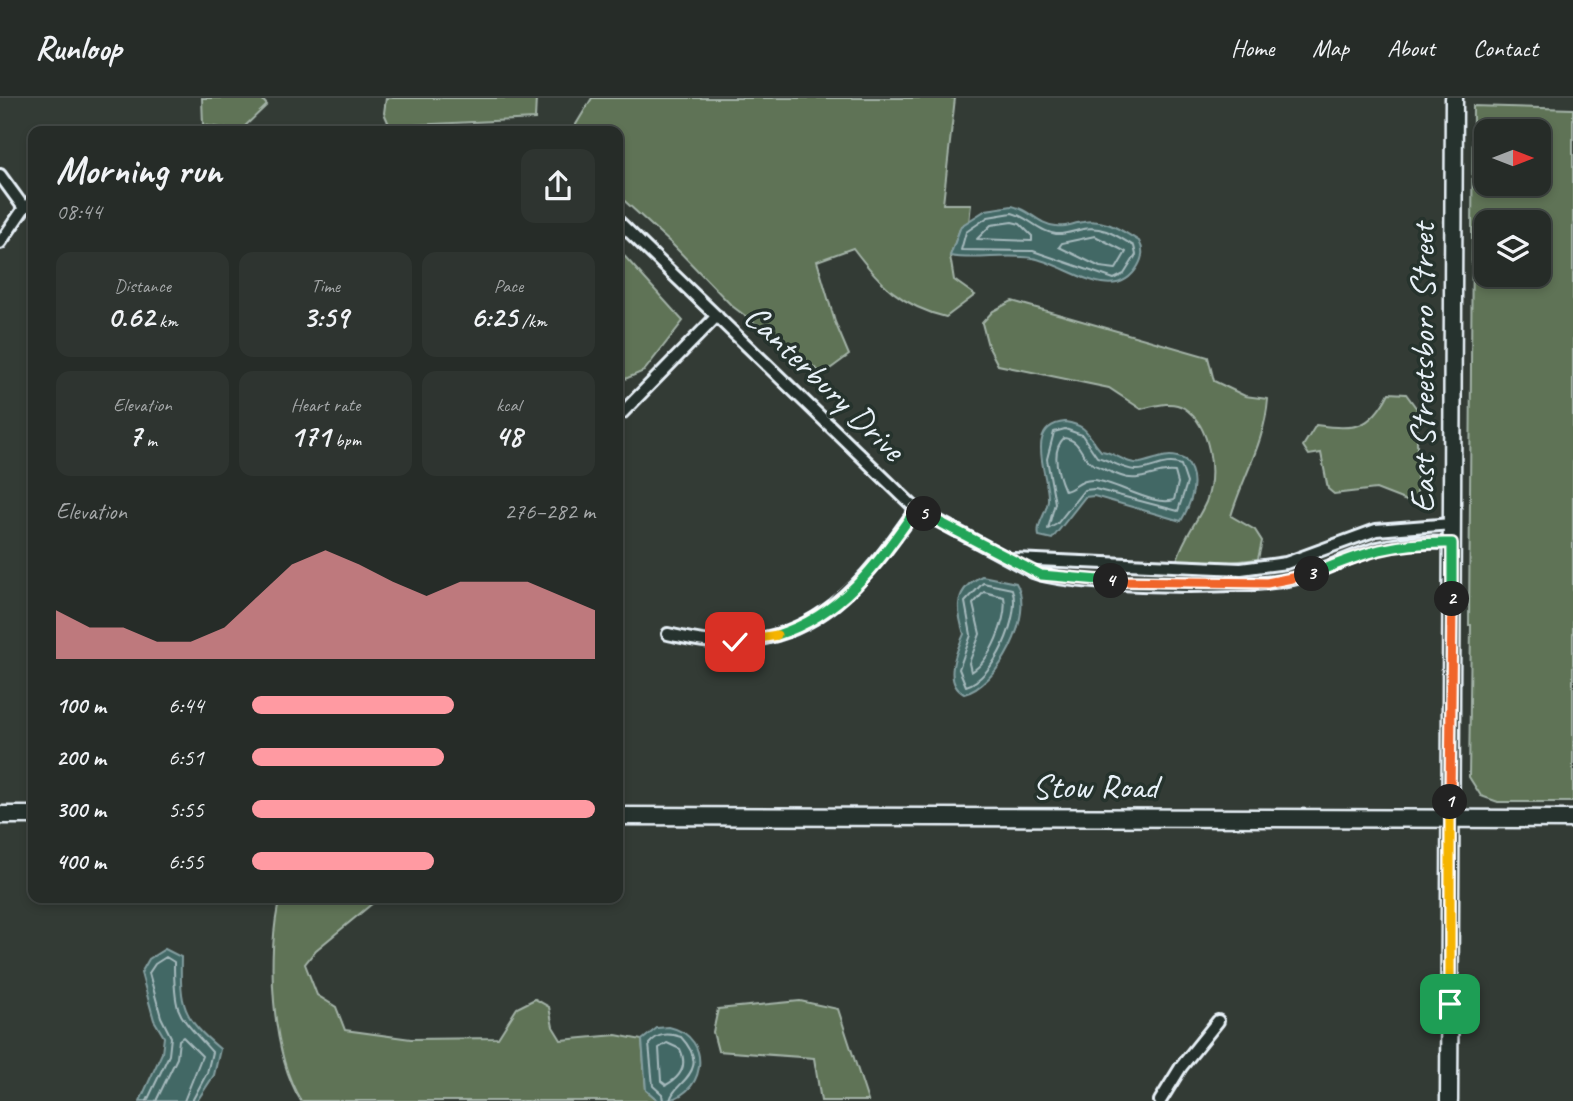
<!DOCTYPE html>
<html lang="en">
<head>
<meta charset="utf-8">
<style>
  :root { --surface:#262c28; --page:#2e3430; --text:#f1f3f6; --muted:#a4a7a8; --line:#424845; --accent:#ff9aa2 }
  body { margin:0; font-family:Caveat,sans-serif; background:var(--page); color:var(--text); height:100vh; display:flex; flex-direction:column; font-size:26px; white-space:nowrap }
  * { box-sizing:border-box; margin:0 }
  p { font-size:23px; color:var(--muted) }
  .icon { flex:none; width:38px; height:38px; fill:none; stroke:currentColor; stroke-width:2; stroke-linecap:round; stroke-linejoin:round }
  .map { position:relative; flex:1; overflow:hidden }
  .details { position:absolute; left:28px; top:28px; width:595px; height:777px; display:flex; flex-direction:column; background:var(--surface); border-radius:14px; box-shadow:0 4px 10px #0003,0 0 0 2px var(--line) }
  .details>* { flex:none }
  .needle { width:46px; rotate:90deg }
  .buttons { position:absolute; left:1474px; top:21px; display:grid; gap:14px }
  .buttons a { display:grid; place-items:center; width:77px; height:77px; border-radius:14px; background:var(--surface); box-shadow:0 4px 10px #0003,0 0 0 2px var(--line); font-size:35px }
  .pin { position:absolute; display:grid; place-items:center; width:60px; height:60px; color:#fff; margin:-30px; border-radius:14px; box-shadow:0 4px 10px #0006 }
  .km { position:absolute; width:35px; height:35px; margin:-18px; border-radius:50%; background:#222; color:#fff; font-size:19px; line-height:35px; text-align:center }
  .round { display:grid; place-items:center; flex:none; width:74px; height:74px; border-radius:14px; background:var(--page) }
  .overview { display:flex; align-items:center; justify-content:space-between; height:119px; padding:0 28px }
  h1 { font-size:38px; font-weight:600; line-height:52px }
  .figures { display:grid; grid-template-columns:repeat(3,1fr); gap:10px; height:119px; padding:7px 28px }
  .figures div { display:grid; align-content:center; border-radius:14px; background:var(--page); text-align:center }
  .figures b { font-size:30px; font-weight:600 }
  .figures small { font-size:19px; font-weight:400 }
  .figures p { font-size:19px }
  .chart { height:196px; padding:14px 28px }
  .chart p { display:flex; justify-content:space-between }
  .chart svg { width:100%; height:126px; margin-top:7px; fill:var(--accent); opacity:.7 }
  ul { padding:0 28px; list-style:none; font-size:23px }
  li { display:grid; grid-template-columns:112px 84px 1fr; align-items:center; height:52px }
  li i { height:18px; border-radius:9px; background:var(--accent) }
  header { display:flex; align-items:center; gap:42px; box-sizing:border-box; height:98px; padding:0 35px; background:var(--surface); border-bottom:2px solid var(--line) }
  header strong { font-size:33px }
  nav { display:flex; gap:38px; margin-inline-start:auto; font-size:24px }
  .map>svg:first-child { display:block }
  .green { fill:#5e7356; stroke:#a3b2a7; stroke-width:2; fill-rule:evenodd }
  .water { fill:#426765; stroke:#849ea0; stroke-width:2 }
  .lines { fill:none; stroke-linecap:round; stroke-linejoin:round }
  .shore { stroke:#a6babd; stroke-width:2 }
  .street-casing { stroke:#e8f1f8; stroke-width:16 }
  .secondary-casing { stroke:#e8f1f8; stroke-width:21 }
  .street { stroke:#26332d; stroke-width:10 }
  .secondary { stroke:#26332d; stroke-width:16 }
  .split-1-casing { stroke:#fff; stroke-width:14 }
  .split-2-casing { stroke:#fff; stroke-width:14 }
  .split-3-casing { stroke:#fff; stroke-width:14 }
  .split-4-casing { stroke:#fff; stroke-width:14 }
  .split-5-casing { stroke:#fff; stroke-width:14 }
  .split-6-casing { stroke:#fff; stroke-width:14 }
  .split-7-casing { stroke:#fff; stroke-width:14 }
  .split-1 { stroke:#f5b400; stroke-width:9 }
  .split-2 { stroke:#f0652b; stroke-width:9 }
  .split-3 { stroke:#22a559; stroke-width:9 }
  .split-4 { stroke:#f0652b; stroke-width:9 }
  .split-5 { stroke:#22a559; stroke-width:9 }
  .split-6 { stroke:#22a559; stroke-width:9 }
  .split-7 { stroke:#f5b400; stroke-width:9 }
  .labels { text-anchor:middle; stroke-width:7; stroke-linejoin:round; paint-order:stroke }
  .street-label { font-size:35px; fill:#e8f1f8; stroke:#26332d }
</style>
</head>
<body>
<header>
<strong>Runloop</strong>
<nav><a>Home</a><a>Map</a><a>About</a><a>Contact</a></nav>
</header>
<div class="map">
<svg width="1573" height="1003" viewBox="0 0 1573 1003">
  <rect width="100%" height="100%" fill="#333b35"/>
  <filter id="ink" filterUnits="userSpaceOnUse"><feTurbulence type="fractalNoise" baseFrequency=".0143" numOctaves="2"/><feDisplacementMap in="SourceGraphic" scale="14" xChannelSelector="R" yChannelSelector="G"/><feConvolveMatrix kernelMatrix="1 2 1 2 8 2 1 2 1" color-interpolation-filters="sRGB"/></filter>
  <g filter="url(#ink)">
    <path class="green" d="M 202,0 L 261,0 L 267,7 L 240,33 L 203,27 Z
      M 386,0 L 536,0 L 535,21 L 413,27 L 391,31 L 384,15 Z
      M 592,0 L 955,0 L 943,106 L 971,106 L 969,125 L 961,128 L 950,158 L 954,182 L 975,197 L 946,219 C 901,208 880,186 853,150 L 817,163 L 835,224 L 849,257 L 823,276 L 732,208 L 672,146 L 618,97 L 618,33 L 572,33 Z
      M 1473,8 L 1573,11 L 1573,704 L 1498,704 L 1481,698 L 1469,679 L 1471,527 L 1469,527 ZM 1486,33 L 1538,33 L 1538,86 L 1486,86 ZM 1486,124 L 1538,124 L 1538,177 L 1486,177 Z
      M 618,151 L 683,223 L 644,273 L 618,284 Z
      M 1012,203 L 1208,259 L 1214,283 L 1245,298 L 1268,301 C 1265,344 1243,378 1231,418 L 1255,432 L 1262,443 L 1258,461 L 1231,464 L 1177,462 C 1183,440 1197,424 1206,404 C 1217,375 1211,328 1184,310 C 1172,302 1154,308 1141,311 L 1109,290 L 998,267 L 988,248 L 982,225 L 993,213 Z
      M 1389,295 L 1406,296 L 1417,311 L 1417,407 L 1376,391 L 1334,396 L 1328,391 L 1321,355 L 1309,357 L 1303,348 L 1316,327 C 1355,332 1370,332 1389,295 Z
      M 280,800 L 379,800 L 316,852 L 305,866 L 317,897 L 336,909 L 345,932 L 411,941 L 498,940 L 517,910 L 535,901 L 549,909 L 553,929 L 561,942 L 616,937 L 642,942 L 646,992 L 659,1003 L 301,1003 C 271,955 266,854 280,800 Z
      M 800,903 L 838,911 L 868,1003 L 821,1003 L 814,960 L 718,953 L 713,934 L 718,911 Z"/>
    <path class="water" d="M 1012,108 C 1031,112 1037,126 1056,128 C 1064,130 1074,125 1083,124 C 1105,120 1121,132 1139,143 C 1144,152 1143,159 1138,168 C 1114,210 1066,165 1032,160 C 1005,155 977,163 950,158 L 961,128 L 986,112 Z
      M 1065,324 C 1090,328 1086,337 1101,353 C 1115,354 1126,367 1140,365 C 1156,362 1168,353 1185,362 C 1201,380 1192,404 1181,423 L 1094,398 L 1085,399 L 1052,441 L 1039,438 C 1036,425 1047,416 1048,402 C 1050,381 1022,328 1065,324 Z
      M 982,478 L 1016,485 C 1036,516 997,589 964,596 C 942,584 957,552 964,536 C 956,511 954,491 982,478 Z
      M 165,851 L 181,859 C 180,908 182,919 220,951 L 214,977 L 197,1003 L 140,1003 L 162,955 L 164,939 L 154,922 L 141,875 L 149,861 Z
      M 669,929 C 716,939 705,1003 659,1003 L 646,992 L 642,942 L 657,930 Z"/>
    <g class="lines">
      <path class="shore" d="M 1012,115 C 1029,119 1037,133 1056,136 C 1064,137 1074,133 1083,131 C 1103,127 1117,138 1134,148 L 1136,157 L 1124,176 L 1114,181 L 1033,153 L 961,152 L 966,134 L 988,119 Z
        M 1012,124 L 1020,126 L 1032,138 L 1032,143 L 977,141 L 991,127 Z
        M 1095,138 L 1126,154 L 1116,171 L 1100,169 L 1059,149 L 1062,145 Z
        M 1065,331 L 1082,337 L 1097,359 C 1110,362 1122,371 1135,372 C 1152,373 1164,360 1181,367 L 1187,385 L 1178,413 L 1095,391 L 1084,392 L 1057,426 L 1048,431 L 1055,405 L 1047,361 L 1054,334 Z
        M 1064,340 C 1080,342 1079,355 1091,365 C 1094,367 1115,376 1121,378 C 1140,386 1156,371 1175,374 L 1178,385 L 1174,402 C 1154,409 1116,384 1094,382 C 1080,381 1075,391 1065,393 C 1058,377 1050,353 1064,340 Z
        M 983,485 L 1012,491 C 1022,517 993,582 966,588 L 959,571 L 971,537 L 965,504 Z
        M 984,494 L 1004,499 C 1008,520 990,564 971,574 L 969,565 L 980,536 L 973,506 Z
        M 667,945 L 680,951 C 688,968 681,979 666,987 L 661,983 L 659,950 Z
        M 147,1003 L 169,957 L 171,939 L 161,919 L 149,875 L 155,866 L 166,859 L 174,864 C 174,920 178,915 212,954 L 207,975 L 192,1003
        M 156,1003 L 177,960 L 179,942 L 183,939 L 202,958 L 184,1003
        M 663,1003 L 662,996 L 653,988 L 649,946 C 658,935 668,935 681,939 C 714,975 672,984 670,1003"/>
      <g class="street-casing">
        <path id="street" d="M 0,77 L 24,110
          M 618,123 L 916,411 L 1033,474 C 1077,490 1246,492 1293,481 C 1322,474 1349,458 1378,450 C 1402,444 1427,444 1452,445
          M 0,145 L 24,110 L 33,103
          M 622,315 L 717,218
          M 1014,461 L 1241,471 L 1286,465 L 1376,432 L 1452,426
          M 668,536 C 683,539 700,544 716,544 C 815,549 865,484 916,411
          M 1160,1003 L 1181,969 L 1218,923"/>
      </g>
      <g class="secondary-casing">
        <path id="secondary" d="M 0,717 L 33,717
          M 618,718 L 1573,721
          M 1449,1003 L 1454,0"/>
      </g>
      <use href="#street" class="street"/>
      <use href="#secondary" class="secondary"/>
    </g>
  </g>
  <g class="lines" filter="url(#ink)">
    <g class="split-1-casing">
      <path id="split-1" d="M 1450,906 L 1450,704"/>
    </g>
    <g class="split-2-casing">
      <path id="split-2" d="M 1450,704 L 1452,501"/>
    </g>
    <g class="split-3-casing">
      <path id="split-3" d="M 1312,476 C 1365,454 1394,444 1452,445 L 1452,501"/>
    </g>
    <g class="split-4-casing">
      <path id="split-4" d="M 1111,483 L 1267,485 L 1312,476"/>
    </g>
    <g class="split-5-casing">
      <path id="split-5" d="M 924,416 L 1041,477 L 1111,483"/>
    </g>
    <g class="split-6-casing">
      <path id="split-6" d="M 777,537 C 843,516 878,465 916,411 L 924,416"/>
    </g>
    <g class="split-7-casing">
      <path id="split-7" d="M 735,544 L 777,537"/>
    </g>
    <use href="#split-1" class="split-1"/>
    <use href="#split-2" class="split-2"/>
    <use href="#split-3" class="split-3"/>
    <use href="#split-4" class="split-4"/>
    <use href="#split-5" class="split-5"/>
    <use href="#split-6" class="split-6"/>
    <use href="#split-7" class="split-7"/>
  </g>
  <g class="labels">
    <g class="street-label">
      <text transform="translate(1422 270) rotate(-90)" y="12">East Streetsboro Street</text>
      <text transform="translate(825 284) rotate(44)" y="12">Canterbury Drive</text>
      <text x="1095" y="700">Stow Road</text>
    </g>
  </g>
</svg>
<div class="buttons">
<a><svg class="needle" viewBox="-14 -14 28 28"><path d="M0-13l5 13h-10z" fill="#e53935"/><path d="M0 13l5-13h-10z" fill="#a4a7a8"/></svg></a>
<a><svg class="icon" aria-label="layers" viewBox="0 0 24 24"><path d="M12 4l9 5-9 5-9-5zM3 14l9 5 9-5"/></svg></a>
</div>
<div class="pin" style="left:1450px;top:906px;background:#1e9e55"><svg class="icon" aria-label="arrive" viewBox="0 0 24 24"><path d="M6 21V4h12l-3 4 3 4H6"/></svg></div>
<div class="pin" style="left:735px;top:544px;background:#d93025"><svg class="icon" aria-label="check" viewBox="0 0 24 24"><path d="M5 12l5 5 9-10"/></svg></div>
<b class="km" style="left:1450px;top:704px">1</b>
<b class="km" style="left:1452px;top:501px">2</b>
<b class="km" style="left:1312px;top:476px">3</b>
<b class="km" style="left:1111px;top:483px">4</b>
<b class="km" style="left:924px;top:416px">5</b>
<section class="details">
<div class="overview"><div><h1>Morning run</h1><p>08:44</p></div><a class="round"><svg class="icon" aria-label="share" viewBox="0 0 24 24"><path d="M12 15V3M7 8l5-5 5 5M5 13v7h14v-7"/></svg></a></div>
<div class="figures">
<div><p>Distance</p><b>0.62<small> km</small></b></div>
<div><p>Time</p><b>3:59</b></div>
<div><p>Pace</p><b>6:25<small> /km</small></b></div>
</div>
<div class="figures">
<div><p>Elevation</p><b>7<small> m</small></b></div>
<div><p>Heart rate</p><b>171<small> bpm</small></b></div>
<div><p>kcal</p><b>48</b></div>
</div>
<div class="chart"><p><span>Elevation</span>276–282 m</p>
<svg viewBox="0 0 160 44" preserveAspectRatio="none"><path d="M0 44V27L10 33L20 33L30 38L40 38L50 33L60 22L70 11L80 6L90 11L100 17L110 22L120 17L130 17L140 17L150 22L160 27V44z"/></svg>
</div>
<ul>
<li><b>100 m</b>6:44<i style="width:59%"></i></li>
<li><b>200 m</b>6:51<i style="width:56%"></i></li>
<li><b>300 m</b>5:55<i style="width:100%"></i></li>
<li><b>400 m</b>6:55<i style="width:53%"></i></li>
</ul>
</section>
</div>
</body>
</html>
